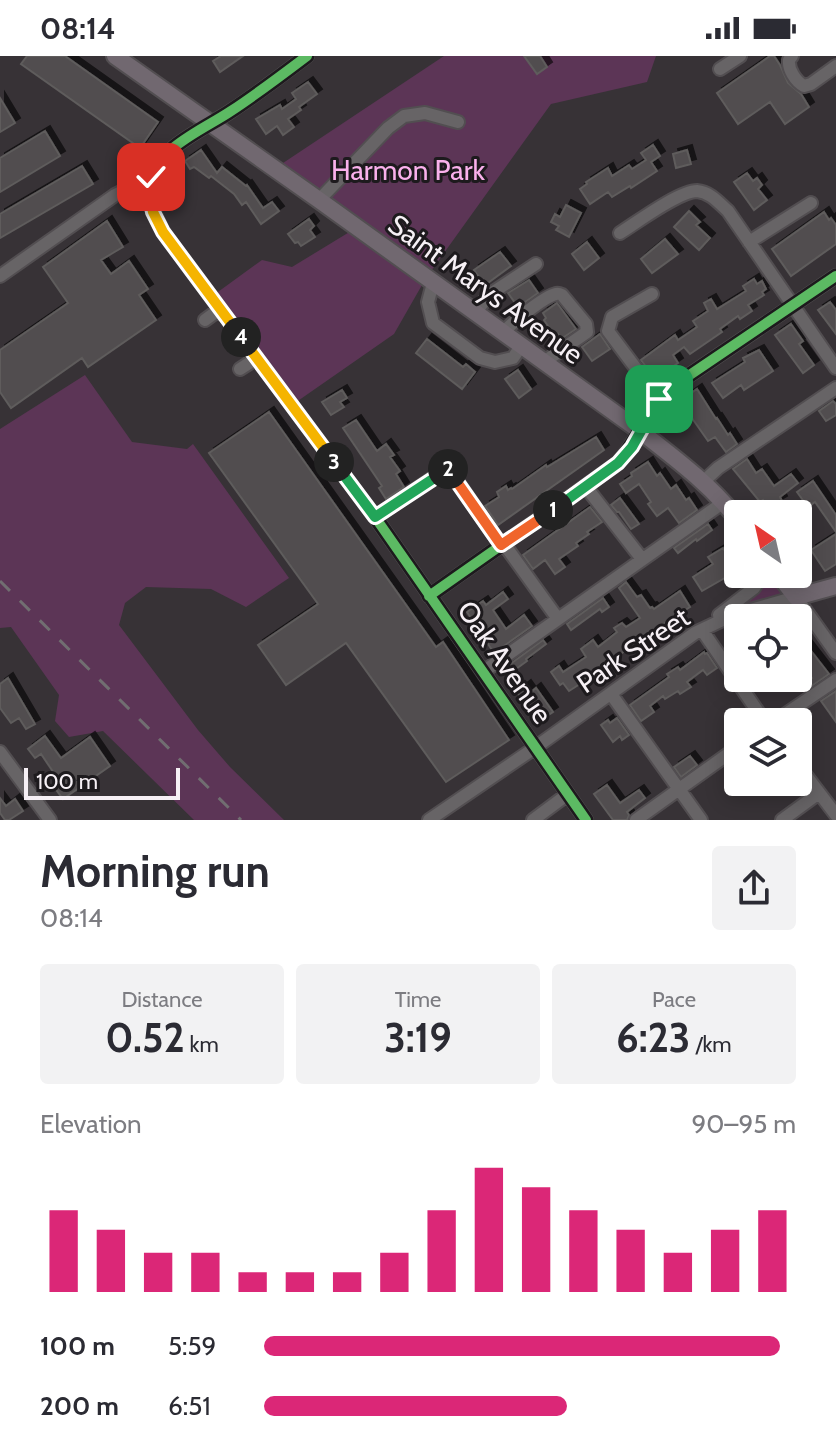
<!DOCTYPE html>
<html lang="en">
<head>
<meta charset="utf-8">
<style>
  :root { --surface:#fff; --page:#f2f2f3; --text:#2b2b33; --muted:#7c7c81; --accent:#db2777 }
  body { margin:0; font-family:Cabin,sans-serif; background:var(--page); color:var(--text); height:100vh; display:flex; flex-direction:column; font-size:30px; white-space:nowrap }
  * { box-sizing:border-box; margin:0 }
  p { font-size:26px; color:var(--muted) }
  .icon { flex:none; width:44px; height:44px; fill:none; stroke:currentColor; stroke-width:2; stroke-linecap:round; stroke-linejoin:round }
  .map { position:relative; height:764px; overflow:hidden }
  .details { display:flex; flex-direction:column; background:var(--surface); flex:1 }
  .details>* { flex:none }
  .needle { width:52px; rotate:326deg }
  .buttons { position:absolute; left:724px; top:444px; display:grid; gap:16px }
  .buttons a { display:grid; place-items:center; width:88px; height:88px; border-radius:8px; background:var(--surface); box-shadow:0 4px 20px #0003; font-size:40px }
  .scale { position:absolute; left:24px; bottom:20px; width:156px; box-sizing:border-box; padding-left:8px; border:4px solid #f6f0f5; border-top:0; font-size:22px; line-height:28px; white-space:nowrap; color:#f6f0f5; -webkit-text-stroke:6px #1d1a1d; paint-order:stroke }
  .pin { position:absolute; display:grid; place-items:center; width:68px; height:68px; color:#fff; margin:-34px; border-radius:16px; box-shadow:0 4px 12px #0006 }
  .km { position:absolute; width:40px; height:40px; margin:-20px; border-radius:50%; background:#222; color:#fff; font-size:22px; line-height:40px; text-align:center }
  .round { display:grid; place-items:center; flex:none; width:84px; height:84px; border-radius:8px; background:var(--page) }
  .overview { display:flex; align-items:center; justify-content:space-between; height:136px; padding:0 40px }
  h1 { font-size:44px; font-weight:700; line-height:60px }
  .metrics { display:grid; grid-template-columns:repeat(3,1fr); gap:12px; height:136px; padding:8px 40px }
  .metrics div { display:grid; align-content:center; border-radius:8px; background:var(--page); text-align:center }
  .metrics b { font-size:40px; font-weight:700 }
  .metrics small { font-size:22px; font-weight:400 }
  .metrics p { font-size:22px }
  .chart { height:224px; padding:16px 40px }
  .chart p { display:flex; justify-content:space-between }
  .chart svg { width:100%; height:144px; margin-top:8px; stroke:var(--accent); stroke-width:6 }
  ul { padding:0 40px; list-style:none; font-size:26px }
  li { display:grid; grid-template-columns:128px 96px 1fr; align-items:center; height:60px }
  li i { height:20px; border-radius:10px; background:var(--accent) }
  .status { display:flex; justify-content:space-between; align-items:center; height:56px; padding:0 40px; background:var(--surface); direction:ltr }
  .status svg { height:22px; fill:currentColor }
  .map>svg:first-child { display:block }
  .green { fill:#5c3556 }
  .building { fill:#514e4f; stroke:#5e5c5c; stroke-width:2; filter:url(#shadow) }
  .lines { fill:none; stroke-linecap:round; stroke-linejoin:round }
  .minor-casing { stroke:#524e51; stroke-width:16 }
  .major-casing { stroke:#524e51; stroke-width:20 }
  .minor { stroke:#676466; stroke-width:12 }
  .major { stroke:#716870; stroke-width:16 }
  .rail { stroke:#716e71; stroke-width:3; stroke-dasharray:14 14; stroke-linecap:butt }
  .cycleway-casing { stroke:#1d1a1d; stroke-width:15 }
  .cycleway { stroke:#5cba63; stroke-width:10 }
  .split-1-casing { stroke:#fff; stroke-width:16 }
  .split-2-casing { stroke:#fff; stroke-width:16 }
  .split-3-casing { stroke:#fff; stroke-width:16 }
  .split-4-casing { stroke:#fff; stroke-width:16 }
  .split-5-casing { stroke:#fff; stroke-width:16 }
  .split-1 { stroke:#22a559; stroke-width:10 }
  .split-2 { stroke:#f0652b; stroke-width:10 }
  .split-3 { stroke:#22a559; stroke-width:10 }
  .split-4 { stroke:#f5b400; stroke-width:10 }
  .split-5 { stroke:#f5b400; stroke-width:10 }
  .labels { text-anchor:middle; stroke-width:6; stroke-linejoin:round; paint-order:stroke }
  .park-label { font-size:28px; fill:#fab1ec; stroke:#1d1a1d }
  .street-label { font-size:28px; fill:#f6f0f5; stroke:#1d1a1d }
</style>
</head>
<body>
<div class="status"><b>08:14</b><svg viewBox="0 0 49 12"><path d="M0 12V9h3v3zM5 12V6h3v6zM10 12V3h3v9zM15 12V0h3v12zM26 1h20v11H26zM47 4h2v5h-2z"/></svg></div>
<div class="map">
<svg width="836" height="764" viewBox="0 0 836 764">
  <defs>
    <filter id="shadow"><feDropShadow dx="5" dy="-5" stdDeviation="0" flood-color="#0009"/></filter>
  </defs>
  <rect width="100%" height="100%" fill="#373236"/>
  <path class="green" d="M 444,0 L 656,0 L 647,26 L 551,48 L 426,222 L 394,278 L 292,349 L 211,241 L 262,204 L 292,211 L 356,172 L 274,113 Z
    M 85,319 L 132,386 L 187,393 L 193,388 L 289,522 L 246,551 L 211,533 L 146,531 L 125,547 L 119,569 L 198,674 L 230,711 L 284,764 L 194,764 L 103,675 L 69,681 L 55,665 L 59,639 L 11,571 L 0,572 L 0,373 Z
    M 763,518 L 778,518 L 796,541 L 733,559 Z"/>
  <path class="building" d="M 27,0 L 65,0 L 158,66 L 140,92 L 21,8 Z
    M 221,0 L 243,0 L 220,16 L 213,5 Z
    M 524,0 L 540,0 L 547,11 L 537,18 Z
    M 770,0 L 774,0 L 780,9 L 788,27 L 801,38 L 809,51 L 785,68 L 770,46 L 738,68 L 717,37 Z
    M 308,26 L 317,38 L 299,51 L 301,54 L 288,63 L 294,71 L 283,79 L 277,70 L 266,78 L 256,63 L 280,49 L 282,53 L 296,43 L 292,37 Z
    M 0,42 L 15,67 L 0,76 Z
    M 45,75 L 60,100 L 0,136 L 0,102 Z
    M 653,89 L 660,100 L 651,106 L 657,115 L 631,132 L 630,130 L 612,141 L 608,136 L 590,148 L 580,133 L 587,128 L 586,126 L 608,112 L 612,120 L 629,109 L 632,113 L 646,104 L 641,97 Z
    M 201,94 L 217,117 L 222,111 L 246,130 L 247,129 L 263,152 L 272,146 L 279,155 L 261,168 L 246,146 L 242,149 L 234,138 L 211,120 L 209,122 L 194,111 L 190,113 L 185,105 Z
    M 687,94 L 691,108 L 676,112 L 673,98 Z
    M 82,110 L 93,128 L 0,182 L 0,158 Z
    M 747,117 L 753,125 L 757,122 L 762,129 L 758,133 L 767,144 L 754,154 L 734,126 Z
    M 566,149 L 581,157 L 569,181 L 556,174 L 559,170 L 551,166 L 555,158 L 560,161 Z
    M 689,155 L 700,166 L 696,169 L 710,182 L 699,194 L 674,171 Z
    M 824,156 L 829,164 L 831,162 L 836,169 L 836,188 L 791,220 L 772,193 Z
    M 309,163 L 314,170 L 310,174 L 315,181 L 301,190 L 298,186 L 295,187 L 288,178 Z
    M 107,165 L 123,191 L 101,204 L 111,218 L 129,205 L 148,233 L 139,239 L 156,264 L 88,311 L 82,302 L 11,352 L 0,336 L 0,294 L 68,247 L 43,211 Z
    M 665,183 L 678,198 L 652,217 L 641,203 Z
    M 587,186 L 599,202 L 584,214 L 572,198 Z
    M 500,196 L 511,210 L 485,229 L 474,214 Z
    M 754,223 L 757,228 L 762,225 L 766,233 L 762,236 L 764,239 L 748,249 L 752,255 L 740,263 L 738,260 L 720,273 L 722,276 L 690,298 L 684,291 L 673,299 L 678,307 L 655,323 L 641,304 L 675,279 L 678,284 L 697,271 L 693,265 L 708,255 L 704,247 L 711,243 L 717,253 L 746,235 L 743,230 Z
    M 529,224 L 538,237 L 518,251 L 508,237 Z
    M 830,246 L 836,254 L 836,278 L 818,254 Z
    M 557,247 L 576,273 L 561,283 L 558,278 L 555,280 L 544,264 L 546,262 L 543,257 Z
    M 791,268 L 803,285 L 799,288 L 814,309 L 803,317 L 775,279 Z
    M 600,278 L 610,293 L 592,305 L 582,291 Z
    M 427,283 L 463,311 L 466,308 L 475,316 L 462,333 L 416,297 Z
    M 759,294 L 773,315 L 744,334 L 741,329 L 723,342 L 712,327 L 745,306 L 743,302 Z
    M 518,314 L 531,333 L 519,342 L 505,323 Z
    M 697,333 L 716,363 L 717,362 L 728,379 L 730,377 L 737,388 L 726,396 L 715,381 L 708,385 L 680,345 Z
    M 342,334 L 347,342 L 340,346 L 344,351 L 331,359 L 322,346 Z
    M 833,345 L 836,348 L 836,359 L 826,365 L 819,355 Z
    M 269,356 L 436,591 L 443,586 L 509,684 L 446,726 L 346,587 L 286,629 L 258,589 L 318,548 L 209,397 Z
    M 356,364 L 377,395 L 386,388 L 394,399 L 390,401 L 400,415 L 396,418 L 404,431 L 386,443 L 379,432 L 382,430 L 343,372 Z
    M 596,381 L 604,394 L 498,469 L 485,450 L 499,441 L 497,436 L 506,430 L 508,434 L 511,432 L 512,433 L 546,409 L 547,411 Z
    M 747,403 L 756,417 L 762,413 L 774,430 L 791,418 L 798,427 L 780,441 L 782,445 L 769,453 L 763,444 L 760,446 L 733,413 Z
    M 648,406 L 657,420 L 660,417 L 671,433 L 676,429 L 686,444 L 689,442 L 697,454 L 679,467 L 668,452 L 657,460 L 648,448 L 651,446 L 639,428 L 626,437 L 620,428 L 632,420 L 631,417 Z
    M 813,425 L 836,459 L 836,476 L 815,446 L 808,451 L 797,436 Z
    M 620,442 L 639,468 L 631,473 L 619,456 L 617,456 L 611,449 Z
    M 590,451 L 602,466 L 587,476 L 589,478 L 576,487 L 578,490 L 559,503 L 565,511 L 555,518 L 545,504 L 533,513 L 523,499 Z
    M 708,468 L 712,474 L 697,485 L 696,483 L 678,497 L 674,492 Z
    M 836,478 L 836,508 L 825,515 L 811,494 Z
    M 723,492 L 737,515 L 702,535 L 693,521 L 713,508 L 708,501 Z
    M 626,526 L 637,541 L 641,539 L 650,552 L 652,551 L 654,553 L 680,535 L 690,551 L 636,586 L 594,619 L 569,635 L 563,627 L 560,629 L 551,616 L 559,610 L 563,616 L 586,601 L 581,593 L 593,584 L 598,591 L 617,576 L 614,572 L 622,567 L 626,571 L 640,562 L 619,532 Z
    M 503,536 L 508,543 L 493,554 L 506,573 L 524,559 L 532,570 L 494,597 L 467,556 L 483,545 L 486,549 Z
    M 603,542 L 609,551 L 602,556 L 600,553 L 571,574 L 567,568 Z
    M 798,578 L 829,618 L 810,631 L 807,626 L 812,622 L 801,605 L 798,607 Z
    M 543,584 L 546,588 L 526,603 L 527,605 L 513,615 L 509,609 Z
    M 704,596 L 705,598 L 707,597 L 717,612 L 707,619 L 703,614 L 687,626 L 691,631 L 680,638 L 678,635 L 665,643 L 663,640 L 650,650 L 654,656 L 641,665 L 630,649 L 669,621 L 667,618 L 678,611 L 680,614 Z
    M 8,622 L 35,668 L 26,673 L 19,662 L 11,667 L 0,652 L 0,628 Z
    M 526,629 L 531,636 L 536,632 L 553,656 L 538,666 L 517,636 Z
    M 836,635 L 836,666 L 821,645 Z
    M 617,662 L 629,679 L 622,684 L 620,680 L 613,686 L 601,669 L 608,664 L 610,667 Z
    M 45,680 L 61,702 L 90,681 L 110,710 L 63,743 L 54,731 L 60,726 L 41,698 L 35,702 L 28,693 Z
    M 690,700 L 697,709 L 681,721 L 674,711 Z
    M 607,729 L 620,747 L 639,734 L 645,742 L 627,756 L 629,759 L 627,764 L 613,764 L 594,738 Z
    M 0,742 L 6,750 L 15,743 L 23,755 L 9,764 L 5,764 L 0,757 Z"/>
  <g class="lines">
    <g class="minor-casing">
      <path id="minor" d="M 307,0 C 282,19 257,38 231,55 C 206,72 161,90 151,122 C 146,141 155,159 163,176 L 375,461 L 586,764
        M 792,0 L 789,4 C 788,13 795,25 804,30 L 811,28 L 836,10
        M 720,13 L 740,0
        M 319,144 L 388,72 L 404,60 L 425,57 L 458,66
        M 620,177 C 636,167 679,135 697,135 C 710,136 719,147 728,155 L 836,312
        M 749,186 L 811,147
        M 0,220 L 115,139 L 151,121
        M 433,227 L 428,246 L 433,267 L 480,302 L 495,306 L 513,302 L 521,290
        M 652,238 L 612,261 L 608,275 L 659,343
        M 475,257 L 489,239 L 536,208
        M 205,264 L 220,253
        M 503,277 C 510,268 545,240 556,238 C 558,237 560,238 562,239 L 586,268 L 587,276 L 544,306
        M 240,313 L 257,302
        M 703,426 L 718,412 L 836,332
        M 586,431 L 642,503
        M 375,461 L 448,412 L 501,489
        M 504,488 L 558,563
        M 429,540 L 618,407 C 638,384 648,354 669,333 L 836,220
        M 719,559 L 754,532 L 763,518
        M 702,574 L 765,666
        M 483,616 L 724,446
        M 611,638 L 701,764
        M 774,666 L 836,624
        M 0,696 L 50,764
        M 798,709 L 836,759
        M 429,764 L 536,691 L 695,577 L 733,559 L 796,541 L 836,597
        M 533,764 L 568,738
        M 636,764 L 738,691
        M 782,764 L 819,737"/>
    </g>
    <g class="major-casing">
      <path id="major" d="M 115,0 L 319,144 L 640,375 C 676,403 711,429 738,464
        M 778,518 L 796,541 L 836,530"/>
    </g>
    <use href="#minor" class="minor"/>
    <use href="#major" class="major"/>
    <path class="rail" d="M 0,525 L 241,764"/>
    <g class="cycleway-casing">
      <path id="cycleway" d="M 307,0 C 282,19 257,38 231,55 C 206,72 161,90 151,122 C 146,141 155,159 163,176 L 375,461 L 586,764
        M 429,540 L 618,407 C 638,384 648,354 669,333 L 836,220"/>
    </g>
    <use href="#cycleway" class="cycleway"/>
  </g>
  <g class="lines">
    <g class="split-1-casing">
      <path id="split-1" d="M 553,454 L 618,407 L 632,391 L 659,343"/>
    </g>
    <g class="split-2-casing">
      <path id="split-2" d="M 448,413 L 501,489 L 553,454"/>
    </g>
    <g class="split-3-casing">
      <path id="split-3" d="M 334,406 L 375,461 L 448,413"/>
    </g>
    <g class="split-4-casing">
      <path id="split-4" d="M 241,281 L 334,406"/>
    </g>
    <g class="split-5-casing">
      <path id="split-5" d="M 151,121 L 149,139 L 153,156 L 163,176 L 241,281"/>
    </g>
    <use href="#split-1" class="split-1"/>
    <use href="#split-2" class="split-2"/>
    <use href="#split-3" class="split-3"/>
    <use href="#split-4" class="split-4"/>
    <use href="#split-5" class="split-5"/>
  </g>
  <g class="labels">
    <g class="park-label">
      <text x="408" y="124">Harmon Park</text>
    </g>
    <g class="street-label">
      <text transform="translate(486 233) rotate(36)" y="10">Saint Marys Avenue</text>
      <text transform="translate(633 594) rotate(-34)" y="10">Park Street</text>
      <text transform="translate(505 606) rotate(55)" y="10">Oak Avenue</text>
    </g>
  </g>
</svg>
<div class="buttons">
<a><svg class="needle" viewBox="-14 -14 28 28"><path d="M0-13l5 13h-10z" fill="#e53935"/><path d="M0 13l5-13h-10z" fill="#7c7c81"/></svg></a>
<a><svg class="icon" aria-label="locate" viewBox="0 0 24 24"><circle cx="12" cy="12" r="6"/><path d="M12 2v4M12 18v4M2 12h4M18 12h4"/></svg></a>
<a><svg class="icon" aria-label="layers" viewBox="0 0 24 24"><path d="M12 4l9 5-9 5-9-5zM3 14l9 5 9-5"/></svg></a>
</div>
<div class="scale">100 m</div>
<div class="pin" style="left:659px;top:343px;background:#1e9e55"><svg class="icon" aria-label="arrive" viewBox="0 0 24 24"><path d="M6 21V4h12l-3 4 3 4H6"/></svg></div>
<div class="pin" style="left:151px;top:121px;background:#d93025"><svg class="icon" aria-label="check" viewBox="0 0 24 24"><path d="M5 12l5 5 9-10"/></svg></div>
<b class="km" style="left:553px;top:454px">1</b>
<b class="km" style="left:448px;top:413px">2</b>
<b class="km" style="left:334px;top:406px">3</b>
<b class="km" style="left:241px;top:281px">4</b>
</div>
<section class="details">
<div class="overview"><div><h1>Morning run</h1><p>08:14</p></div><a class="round"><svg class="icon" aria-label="share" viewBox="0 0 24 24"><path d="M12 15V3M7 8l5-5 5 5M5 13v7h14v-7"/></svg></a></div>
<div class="metrics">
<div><p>Distance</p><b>0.52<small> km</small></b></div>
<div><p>Time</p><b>3:19</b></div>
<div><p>Pace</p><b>6:23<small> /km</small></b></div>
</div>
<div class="chart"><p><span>Elevation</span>90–95 m</p>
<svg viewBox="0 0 160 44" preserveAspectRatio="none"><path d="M5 44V19M15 44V25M25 44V32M35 44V32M45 44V38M55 44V38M65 44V38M75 44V32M85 44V19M95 44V6M105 44V12M115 44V19M125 44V25M135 44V32M145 44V25M155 44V19"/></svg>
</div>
<ul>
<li><b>100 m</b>5:59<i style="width:97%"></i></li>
<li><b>200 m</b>6:51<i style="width:57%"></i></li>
</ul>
</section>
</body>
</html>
